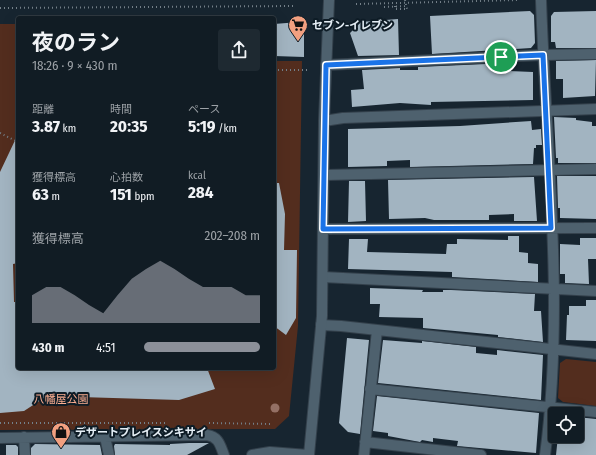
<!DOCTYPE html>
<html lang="ja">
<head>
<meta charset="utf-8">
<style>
  :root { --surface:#111c24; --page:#1e2931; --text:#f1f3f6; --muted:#9ca1a6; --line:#303a41; --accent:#8c9099 }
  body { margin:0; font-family:"Fira Sans Condensed","Noto Sans JP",sans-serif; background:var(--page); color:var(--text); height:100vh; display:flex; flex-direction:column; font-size:15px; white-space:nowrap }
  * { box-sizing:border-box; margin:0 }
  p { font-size:13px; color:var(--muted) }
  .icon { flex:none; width:22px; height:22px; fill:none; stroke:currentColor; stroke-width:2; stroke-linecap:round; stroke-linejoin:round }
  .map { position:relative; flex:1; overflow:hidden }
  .side { position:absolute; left:16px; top:16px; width:260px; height:354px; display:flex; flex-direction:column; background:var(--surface); border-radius:4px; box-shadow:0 4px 16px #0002,0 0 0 1px var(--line) }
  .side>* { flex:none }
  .fabs { position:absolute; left:548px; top:407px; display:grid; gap:8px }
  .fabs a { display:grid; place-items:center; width:36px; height:36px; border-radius:4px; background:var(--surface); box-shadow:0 4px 16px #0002,0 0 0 1px var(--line); font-size:20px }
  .pin { position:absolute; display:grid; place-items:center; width:34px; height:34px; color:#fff; margin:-17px; border:2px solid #fff; border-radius:50%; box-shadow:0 1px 4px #0007 }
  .round { display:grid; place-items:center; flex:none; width:42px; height:42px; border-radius:4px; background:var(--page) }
  .head { display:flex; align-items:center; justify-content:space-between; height:68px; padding:0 16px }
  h1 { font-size:22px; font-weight:700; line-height:30px }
  .figures { display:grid; grid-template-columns:repeat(3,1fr); gap:6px; height:68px; padding:4px 16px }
  .figures div { display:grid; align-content:center }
  .figures b { font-size:17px; font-weight:700 }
  .figures small { font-size:11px; font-weight:400 }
  .figures p { font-size:11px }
  .chart { height:112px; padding:8px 16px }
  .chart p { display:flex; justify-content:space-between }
  .chart svg { width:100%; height:72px; margin-top:4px; fill:var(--accent); opacity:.7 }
  ul { padding:0 16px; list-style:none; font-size:13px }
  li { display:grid; grid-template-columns:64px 48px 1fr; align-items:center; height:30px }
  li i { height:10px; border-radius:5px; background:var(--accent) }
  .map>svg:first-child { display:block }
  .green { fill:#532d1e }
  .building { fill:#a2b4c1 }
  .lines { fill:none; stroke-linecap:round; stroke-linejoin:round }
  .minor-casing { stroke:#34414c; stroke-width:12 }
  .tertiary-casing { stroke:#34414c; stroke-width:12 }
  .path { stroke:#748089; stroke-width:2; stroke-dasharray:1 3; stroke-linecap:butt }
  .minor { stroke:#4e616e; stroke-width:10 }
  .tertiary { stroke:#4e616e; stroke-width:10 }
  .path-bridge { stroke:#748089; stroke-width:2; stroke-dasharray:1 3; stroke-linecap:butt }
  .tree { fill:#947065 }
  .route-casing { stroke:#fff; stroke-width:8 }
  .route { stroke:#1a73e8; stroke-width:5 }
  .labels { text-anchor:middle; stroke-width:4; stroke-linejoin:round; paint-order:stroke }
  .poi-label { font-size:11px; font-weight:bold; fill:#e5eef5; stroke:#0e1c26; text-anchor:start }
  .park-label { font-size:11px; fill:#faad90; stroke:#0e1c26 }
</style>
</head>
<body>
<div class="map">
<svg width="596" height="455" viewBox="0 0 596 455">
  <rect width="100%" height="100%" fill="#172530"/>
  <path class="green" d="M 0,24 L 18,24 L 18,368 L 274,368 L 274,61 L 302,61 L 298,326 L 289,416 L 275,429 L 0,430 Z
    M 566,359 L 596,362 L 596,406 L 563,402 L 558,398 L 560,363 Z"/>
  <path class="building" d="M 530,11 L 534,15 L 535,43 L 531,48 L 432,54 L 430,16 Z
    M 596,11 L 596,48 L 556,48 L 555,42 L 551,42 L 551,16 L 554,12 Z
    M 398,19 L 399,55 L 358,56 L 350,33 L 361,22 Z
    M 299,22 L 304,28 L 304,57 L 274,56 L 274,24 Z
    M 596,60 L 595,96 L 563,98 L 563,79 L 556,79 L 556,61 Z
    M 509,63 L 509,71 L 533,72 L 533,100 L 431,102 L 431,105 L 400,103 L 352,107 L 351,90 L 364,89 L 362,70 L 400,68 L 400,70 L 418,70 L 418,67 Z
    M 554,117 L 576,118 L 576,120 L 592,122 L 592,126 L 596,126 L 596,163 L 558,163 L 558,158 L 556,158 Z
    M 531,121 L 532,130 L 541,129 L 542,145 L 536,145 L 536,148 L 534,148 L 533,164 L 410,167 L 410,160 L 387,161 L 387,166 L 348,167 L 348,129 L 460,126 Z
    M 18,134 L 18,263 L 13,264 L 14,302 L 18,302 L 18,368 L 207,368 L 215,389 L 179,400 L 47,396 L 24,411 L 0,413 L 0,172 Z
    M 557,176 L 596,176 L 596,219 L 560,218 L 560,208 L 558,208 Z
    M 534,177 L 537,221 L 514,221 L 514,214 L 489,215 L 489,220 L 434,220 L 425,218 L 389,219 L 388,180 Z
    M 349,181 L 365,181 L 366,221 L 348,222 Z
    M 274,183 L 279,183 L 285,214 L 284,250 L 297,250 L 296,318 L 286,335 L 274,326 Z
    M 508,236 L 519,236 L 519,252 L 528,253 L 528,263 L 538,264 L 538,282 L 452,277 L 452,272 L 348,269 L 349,239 L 368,239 L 367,252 L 446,254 L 447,244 L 457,244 L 457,239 L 508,240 Z
    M 580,238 L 596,238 L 596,259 L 588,259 L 589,284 L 565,283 L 565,274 L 560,274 L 560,244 L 580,245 Z
    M 370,288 L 423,290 L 422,292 L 443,292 L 443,290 L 451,290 L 535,294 L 534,311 L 541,311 L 543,342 L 498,337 L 498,335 L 423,328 L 423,318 L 379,317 L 380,304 L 370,304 Z
    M 586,300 L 596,300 L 596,341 L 566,340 L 567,315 L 569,315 L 569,306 L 586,306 Z
    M 347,338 L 369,340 L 360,434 L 348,432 L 339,423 Z
    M 383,340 L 422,343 L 422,341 L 476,347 L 476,353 L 497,355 L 497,350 L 543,355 L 541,400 L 378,383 Z
    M 377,396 L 539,413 L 536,453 L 457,446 L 458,441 L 433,438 L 433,442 L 422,440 L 420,442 L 388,436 L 388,433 L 373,431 Z
    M 577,417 L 596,419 L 596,455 L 556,455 L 558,436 L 577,436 Z
    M 189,443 L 209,443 L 187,455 L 115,455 L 114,446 L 115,444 L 170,445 L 170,444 Z
    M 35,444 L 100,445 L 102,455 L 31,455 L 31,448 Z
    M 6,445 L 16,445 L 18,447 L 18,455 L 6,455 Z"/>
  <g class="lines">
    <g class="minor-casing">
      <path id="minor" d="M 541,0 C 546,150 565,306 545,455
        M 326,65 L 543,55 L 596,54
        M 324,175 L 596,169
        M 323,229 L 596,228
        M 323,277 L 596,291
        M 321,325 L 341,326 L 596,354
        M 370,389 L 596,412
        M 24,437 L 25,455
        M 105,437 L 109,455
        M 0,438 L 207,435 C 219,437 220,445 224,455
        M 365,442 L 481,455
        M 364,455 L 377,330"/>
    </g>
    <g class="tertiary-casing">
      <path id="tertiary" d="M 324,121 L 343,118 L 596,109
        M 252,455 L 270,452 L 308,455
        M 309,455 L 322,316 L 324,121 L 329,0"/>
    </g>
    <path class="path" d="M 356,4 L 519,0
      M 395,6 L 395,9 L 407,9
      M 384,7 L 408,6
      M 0,8 L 295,6
      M 39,16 L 40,18
      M 274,70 L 308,70
      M 0,133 L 18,142
      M 0,423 L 165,423
      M 209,423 L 273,424"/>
    <use href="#minor" class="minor"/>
    <use href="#tertiary" class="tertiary"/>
    <path class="path-bridge" d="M 405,0 L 407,9"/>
  </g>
  <circle class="tree" cx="275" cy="408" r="4.5"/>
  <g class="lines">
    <g class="route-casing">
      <path id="route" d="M 543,55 L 551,228 L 323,229 L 326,65 Z"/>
    </g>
    <use href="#route" class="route"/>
  </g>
  <defs>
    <g id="supermarket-pin" transform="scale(1)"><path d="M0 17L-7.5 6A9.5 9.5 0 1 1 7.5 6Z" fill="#f2a080" stroke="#0e1c26"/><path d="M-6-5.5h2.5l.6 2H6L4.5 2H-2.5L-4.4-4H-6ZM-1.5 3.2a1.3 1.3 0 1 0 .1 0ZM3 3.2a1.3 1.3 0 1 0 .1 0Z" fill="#111"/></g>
    <g id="shop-pin" transform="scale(1)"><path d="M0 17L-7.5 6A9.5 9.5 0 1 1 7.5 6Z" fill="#f2a080" stroke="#0e1c26"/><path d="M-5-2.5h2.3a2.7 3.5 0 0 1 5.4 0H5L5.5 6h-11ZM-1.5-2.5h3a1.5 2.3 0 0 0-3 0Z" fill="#111"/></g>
  </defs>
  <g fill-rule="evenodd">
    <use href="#supermarket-pin" x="298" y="25"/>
    <use href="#shop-pin" x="61" y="432"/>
  </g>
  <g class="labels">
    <g class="poi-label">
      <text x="312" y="29">セブン-イレブン</text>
      <text x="75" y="436">デザートプレイスシキサイ</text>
    </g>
    <g class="park-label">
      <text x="61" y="403">八幡屋公園</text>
    </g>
  </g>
</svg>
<div class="fabs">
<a><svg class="icon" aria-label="locate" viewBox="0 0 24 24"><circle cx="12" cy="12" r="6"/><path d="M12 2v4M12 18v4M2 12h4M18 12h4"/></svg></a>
</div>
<div class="pin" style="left:501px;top:57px;background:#1e9e55"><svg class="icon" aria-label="arrive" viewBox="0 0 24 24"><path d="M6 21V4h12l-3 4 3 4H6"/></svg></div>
<section class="side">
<div class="head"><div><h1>夜のラン</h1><p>18:26 · 9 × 430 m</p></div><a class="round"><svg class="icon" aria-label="share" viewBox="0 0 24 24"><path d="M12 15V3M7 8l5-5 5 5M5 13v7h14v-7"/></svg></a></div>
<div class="figures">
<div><p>距離</p><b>3.87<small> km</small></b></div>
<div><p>時間</p><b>20:35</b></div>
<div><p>ペース</p><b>5:19<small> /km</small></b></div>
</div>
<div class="figures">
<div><p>獲得標高</p><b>63<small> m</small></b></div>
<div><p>心拍数</p><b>151<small> bpm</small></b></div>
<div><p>kcal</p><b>284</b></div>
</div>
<div class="chart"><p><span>獲得標高</span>202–208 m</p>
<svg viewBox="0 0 160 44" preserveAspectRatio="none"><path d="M0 44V27L10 22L20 22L30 27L40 33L50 38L60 27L70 17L80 11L90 6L100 11L110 17L120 22L130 22L140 22L150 27L160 27V44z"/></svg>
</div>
<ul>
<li><b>430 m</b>4:51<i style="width:100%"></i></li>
</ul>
</section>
</div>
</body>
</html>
